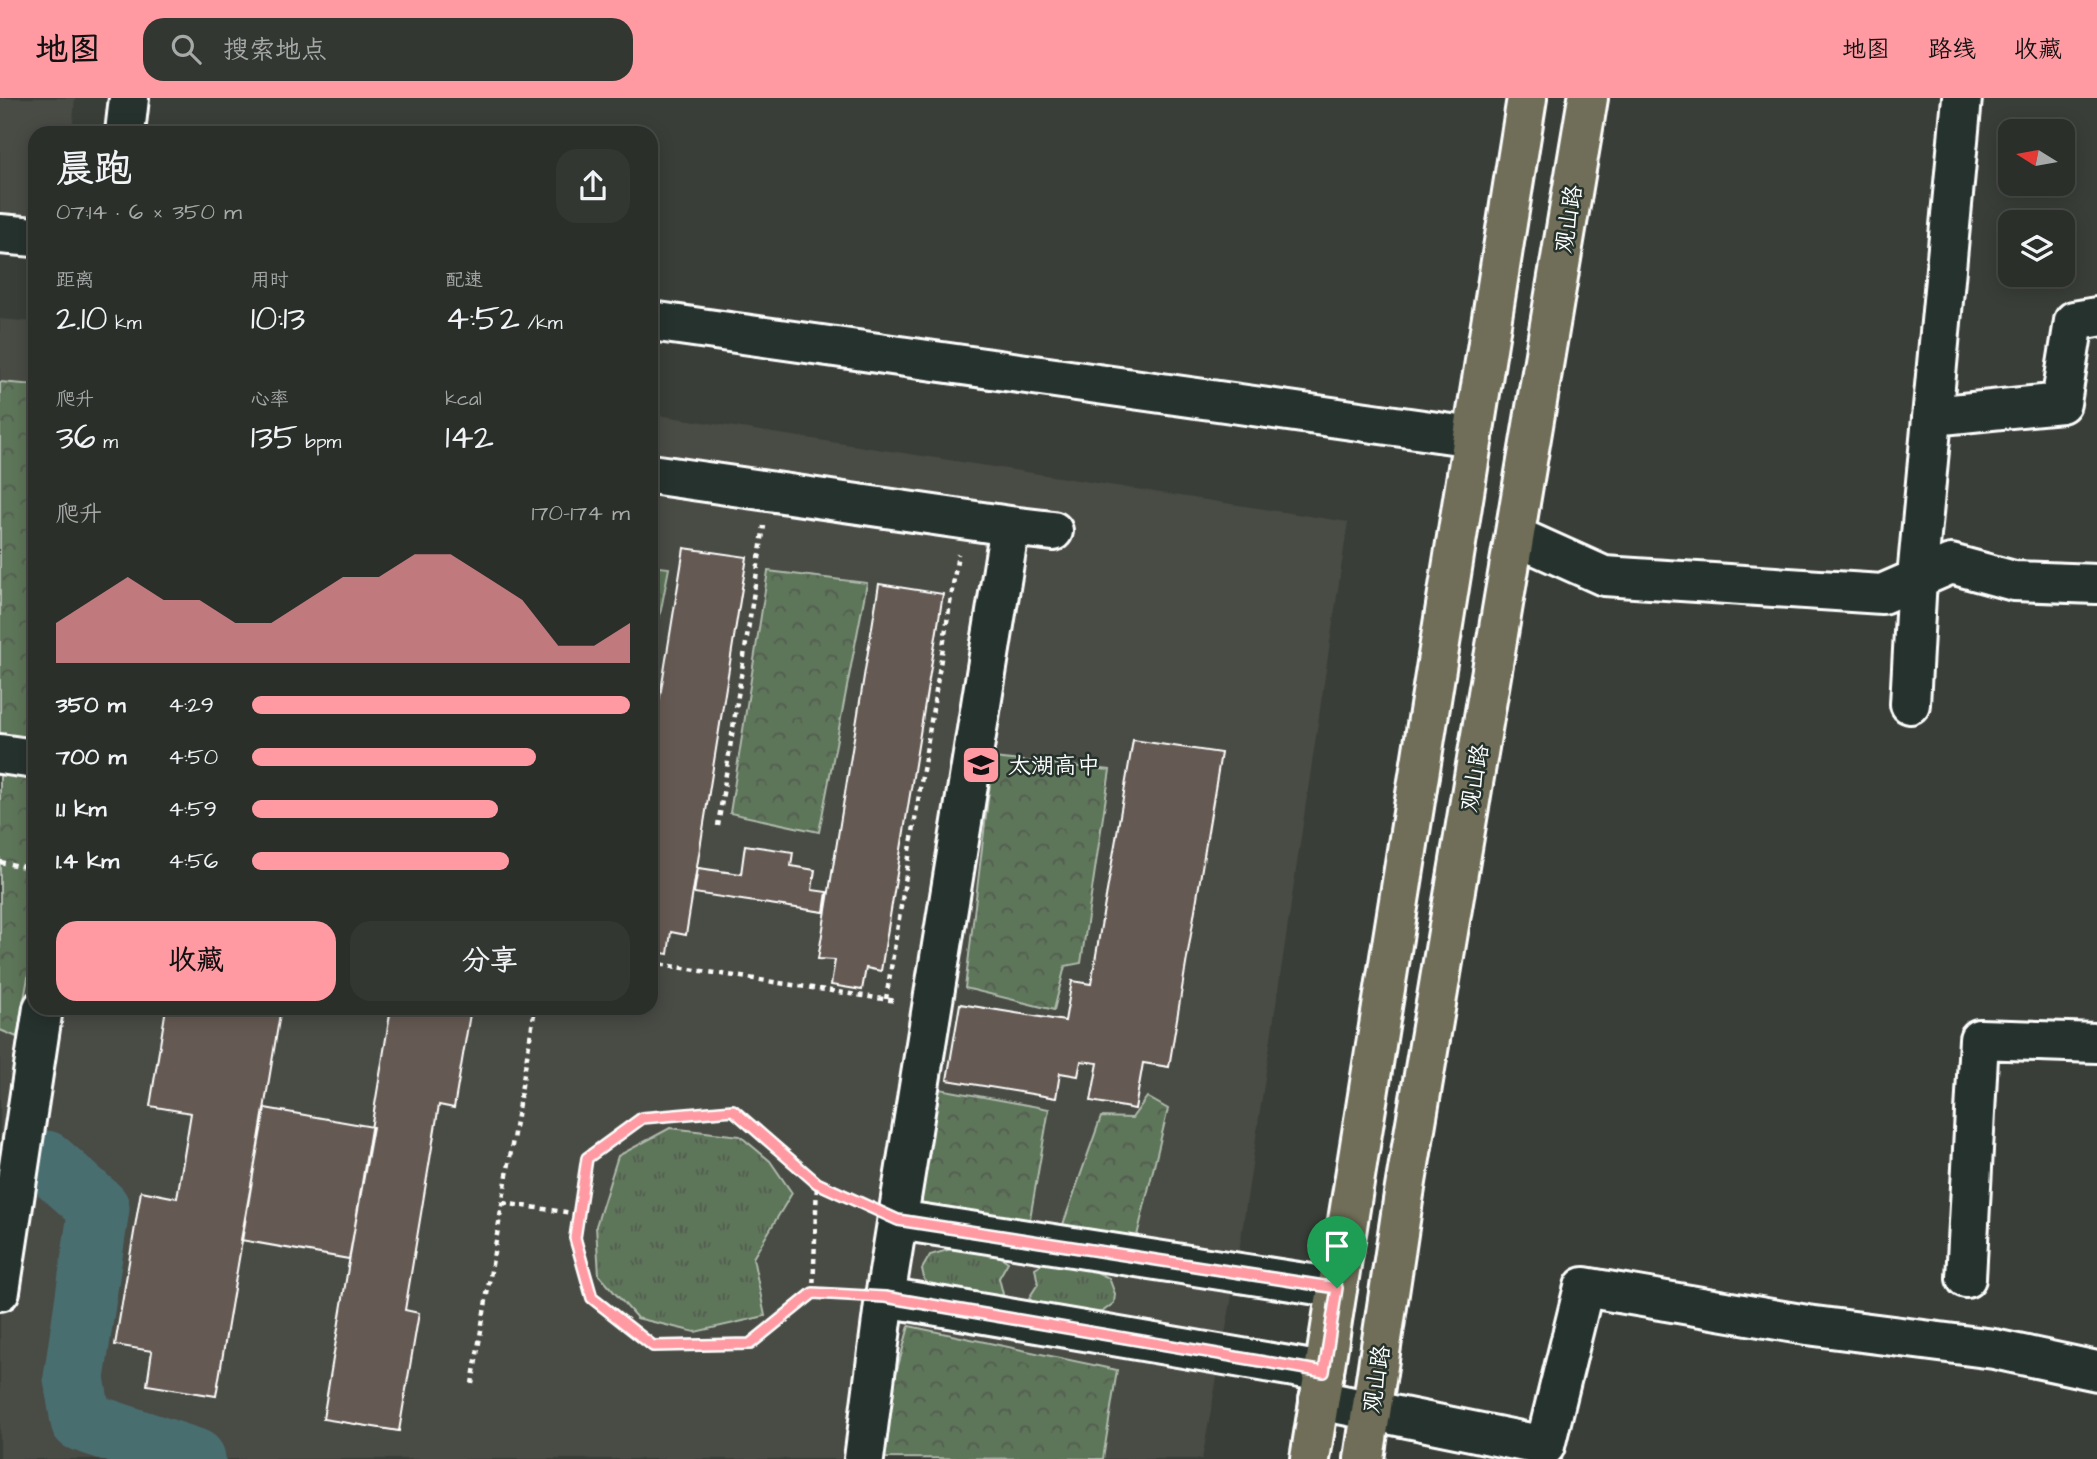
<!DOCTYPE html>
<html lang="zh">
<head>
<meta charset="utf-8">
<style>
  :root { --surface:#2b2f2a; --page:#333732; --text:#f1f3f6; --muted:#a6a9a8; --line:#474a47; --accent:#ff9aa2 }
  body { margin:0; font-family:"Architects Daughter","LXGW WenKai TC",sans-serif; background:var(--page); color:var(--text); height:100vh; display:flex; flex-direction:column; font-size:26px; white-space:nowrap }
  * { box-sizing:border-box; margin:0 }
  p { font-size:23px; color:var(--muted) }
  .icon { flex:none; width:38px; height:38px; fill:none; stroke:currentColor; stroke-width:2; stroke-linecap:round; stroke-linejoin:round }
  .map { position:relative; flex:1; overflow:hidden }
  .side { position:absolute; left:28px; top:28px; width:630px; height:889px; display:flex; flex-direction:column; background:var(--surface); border-radius:21px; box-shadow:0 4px 18px #0003,0 0 0 2px var(--line) }
  .side>* { flex:none }
  .needle { width:46px; rotate:281deg }
  .buttons { position:absolute; left:1998px; top:21px; display:grid; gap:14px }
  .buttons a { display:grid; place-items:center; width:77px; height:77px; border-radius:14px; background:var(--surface); box-shadow:0 4px 18px #0003,0 0 0 2px var(--line); font-size:35px }
  .pin { position:absolute; display:grid; place-items:center; width:60px; height:60px; color:#fff; margin:-72px -30px; border-radius:50% 50% 50% 0; rotate:-45deg; box-shadow:0 0 7px #0007 }
  .pin .icon { rotate:45deg }
  .round { display:grid; place-items:center; flex:none; width:74px; height:74px; border-radius:21px; background:var(--page) }
  .head { display:flex; align-items:center; justify-content:space-between; height:119px; padding:0 28px }
  h1 { font-size:38px; font-weight:600; line-height:52px }
  .metrics { display:grid; grid-template-columns:repeat(3,1fr); gap:10px; height:119px; padding:7px 28px }
  .metrics div { display:grid; align-content:center }
  .metrics b { font-size:35px; font-weight:600 }
  .metrics small { font-size:19px; font-weight:400 }
  .metrics p { font-size:19px }
  .chart { height:196px; padding:14px 28px }
  .chart p { display:flex; justify-content:space-between }
  .chart svg { width:100%; height:126px; margin-top:7px; fill:var(--accent); opacity:.7 }
  .button { display:flex; gap:14px; margin-top:auto; padding:14px 28px }
  .button a { flex:1; height:80px; border-radius:21px; background:var(--accent); color:#111; font-size:28px; font-weight:600; line-height:80px; text-align:center }
  .button a+a { background:var(--page); color:var(--text) }
  ul { padding:0 28px; list-style:none; font-size:23px }
  li { display:grid; grid-template-columns:112px 84px 1fr; align-items:center; height:52px }
  li i { height:18px; border-radius:9px; background:var(--accent) }
  header { display:flex; align-items:center; gap:42px; box-sizing:border-box; height:98px; padding:0 35px; background:var(--accent); color:#111 }
  header strong { font-size:33px }
  nav { display:flex; gap:38px; margin-inline-start:auto; font-size:24px }
  .search { width:490px; height:63px; background:var(--page); display:flex; align-items:center; gap:18px; box-sizing:border-box; padding:0 24px; border-radius:21px; color:var(--muted); font-size:26px }
  .map>svg:first-child { display:block }
  .built { fill:#4a4b44 }
  .grass { fill:url(#grass-tufts); stroke:#aebaac; stroke-width:2 }
  .forest { fill:url(#forest-crowns); stroke:#aebaac; stroke-width:2 }
  .lines { fill:none; stroke-linecap:round; stroke-linejoin:round }
  .river { stroke:#4a6e70; stroke-width:61 }
  .building { fill:#655a52; stroke:#fff; stroke-width:2 }
  .minor-casing { stroke:#fff; stroke-width:44 }
  .major-casing { stroke:#fff; stroke-width:44 }
  .path { stroke:#fff; stroke-width:4.5; stroke-dasharray:5 5; stroke-linecap:butt }
  .minor { stroke:#26332d; stroke-width:38 }
  .major { stroke:#706e59; stroke-width:38 }
  .route-casing { stroke:#fff; stroke-width:14 }
  .route { stroke:#ff9aa2; stroke-width:9 }
  .labels { text-anchor:middle; stroke-width:5; stroke-linejoin:round; paint-order:stroke }
  .street-label { font-size:23px; fill:#fff; stroke:#26332d }
  .poi-label { font-size:23px; fill:#fff; stroke:#26332d; text-anchor:start }
</style>
</head>
<body>
<header>
<strong>地图</strong>
<div class="search"><svg class="icon" aria-label="search" viewBox="0 0 24 24"><circle cx="10" cy="10" r="6"/><path d="M15 15l6 6"/></svg>搜索地点</div>
<nav><a>地图</a><a>路线</a><a>收藏</a></nav>
</header>
<div class="map">
<svg width="2097" height="1361" viewBox="0 0 2097 1361">
  <defs>
    <pattern id="grass-tufts" width="24" height="20" patternUnits="userSpaceOnUse" patternTransform="scale(1.75)"><rect width="24" height="20" fill="#5d7458"/><path d="M3 7l-1-3M5 7V3M7 7l1-3M15 17l-1-3M17 17v-4M19 17l1-3" fill="none" stroke="#535c51"/></pattern>
    <pattern id="forest-crowns" width="20" height="18" patternUnits="userSpaceOnUse" patternTransform="scale(1.75)"><rect width="20" height="18" fill="#5d7458"/><path d="M2 6a3 3 0 1 1 6 0M12 15a3 3 0 1 1 6 0" fill="none" stroke="#535c51"/></pattern>
  </defs>
  <rect width="100%" height="100%" fill="#393f38"/>
  <filter id="ink" filterUnits="userSpaceOnUse"><feTurbulence type="fractalNoise" baseFrequency=".0143" numOctaves="2"/><feDisplacementMap in="SourceGraphic" scale="14" xChannelSelector="R" yChannelSelector="G"/><feConvolveMatrix kernelMatrix="1 2 1 2 8 2 1 2 1" color-interpolation-filters="sRGB"/></filter>
  <g filter="url(#ink)">
    <path class="built" d="M 0,0 L 75,0 L 72,35 L 35,35 L 35,124 L 0,120 Z
      M 0,221 L 35,224 L 35,910 L 651,910 L 651,316 L 1348,424 L 1234,1187 L 1202,1361 L 0,1361 Z"/>
    <path class="grass" d="M 670,1030 L 740,1038 L 770,1063 L 792,1095 L 753,1160 L 765,1218 L 695,1234 L 637,1220 L 599,1177 L 596,1128 L 618,1058 Z
      M 962,1148 L 994,1154 L 1008,1164 L 999,1180 L 1003,1196 L 990,1206 L 934,1195 L 925,1184 L 922,1171 L 930,1157 Z
      M 1045,1164 L 1088,1170 L 1109,1180 L 1115,1196 L 1114,1205 L 1102,1214 L 1084,1220 L 1039,1211 L 1029,1200 L 1038,1186 L 1035,1170 Z"/>
    <path class="forest" d="M 0,284 L 35,287 L 35,842 L 17,939 L 0,932 Z
      M 651,468 L 669,470 L 651,563 Z
      M 768,473 L 867,485 L 819,734 L 730,715 Z
      M 993,660 L 1110,672 L 1081,865 L 1065,868 L 1054,912 L 965,890 Z
      M 934,990 L 1049,1011 L 1028,1132 L 912,1112 Z
      M 1147,999 L 1168,1011 L 1134,1150 L 1060,1135 L 1101,1019 L 1132,1020 Z
      M 909,1228 L 1117,1272 L 1103,1361 L 873,1360 Z"/>
    <g class="lines">
      <path class="river" d="M 46,1063 L 99,1110 L 74,1280 L 81,1323 L 195,1361"/>
    </g>
    <path class="building" d="M 684,450 L 747,459 L 686,837 L 671,834 L 668,856 L 651,853 L 651,654 Z
      M 879,486 L 943,496 L 881,873 L 866,870 L 862,892 L 831,887 L 835,862 L 818,861 Z
      M 1133,642 L 1221,655 L 1169,969 L 1143,965 L 1135,1011 L 1091,1003 L 1098,965 L 1081,963 L 1078,978 L 1060,975 L 1056,1000 L 947,982 L 960,906 L 1065,923 L 1072,883 L 1091,886 Z
      M 745,747 L 793,754 L 791,768 L 815,772 L 812,792 L 827,794 L 824,814 L 694,795 L 698,770 L 741,776 Z
      M 166,910 L 281,910 L 216,1298 L 147,1287 L 152,1253 L 115,1247 L 141,1093 L 177,1100 L 191,1015 L 150,1008 Z
      M 391,910 L 471,910 L 454,1010 L 439,1007 L 405,1212 L 419,1215 L 399,1333 L 323,1321 Z
      M 265,1010 L 373,1029 L 349,1161 L 241,1142 Z"/>
    <g class="lines">
      <g class="minor-casing">
        <path id="minor" d="M 125,35 L 129,0
          M 0,136 L 35,139
          M 651,223 L 1473,339
          M 1933,318 L 2061,305 L 2074,223 L 2097,219
          M 651,376 L 1010,428 L 885,1199 L 864,1361
          M 1010,428 L 1053,433
          M 1515,438 L 1604,478 L 1882,496 L 1951,466 L 2014,483 L 2097,486
          M 1910,606 L 1917,480 L 1962,0
          M 0,656 L 35,661
          M 898,1122 L 1337,1190
          M 1966,1180 L 1979,941 L 2097,945
          M 0,1193 L 43,910
          M 885,1199 L 1324,1274
          M 1319,1302 L 1545,1348 L 1584,1189 L 1807,1227 L 1994,1251 L 2097,1273"/>
      </g>
      <g class="major-casing">
        <path id="major" d="M 1310,1361 L 1527,0
          M 1364,1361 L 1404,1096 L 1588,0"/>
      </g>
      <path class="path" d="M 718,728 L 764,428
        M 0,764 L 35,771
        M 651,865 L 896,903
        M 886,901 L 958,456
        M 503,1105 L 579,1116
        M 813,1195 L 817,1085
        M 849,1197 L 813,1195 L 750,1246 L 653,1248 L 592,1201 L 575,1140 L 587,1060 L 642,1020 L 733,1012 L 817,1085 L 865,1107
        M 472,1286 L 535,910"/>
      <use href="#minor" class="minor"/>
      <use href="#major" class="major"/>
    </g>
  </g>
  <g class="lines" filter="url(#ink)">
    <g class="route-casing">
      <path id="route" d="M 733,1012 L 817,1085 L 898,1122 L 1337,1190 L 1324,1274 L 885,1199 L 813,1195 L 750,1246 L 653,1248 L 592,1200 L 575,1140 L 587,1060 L 642,1020 Z"/>
    </g>
    <use href="#route" class="route"/>
  </g>
  <defs>
    <g id="school-square" transform="scale(2.0125)"><rect x="-9" y="-9" width="18" height="18" rx="4" fill="#ff9aa2" stroke="#26332d"/><path d="M0-5L7-2L0 1L-7-2ZM-4 1L0 2.5L4 1V4Q0 6-4 4Z" fill="#111"/></g>
  </defs>
  <g fill-rule="evenodd">
    <use href="#school-square" x="981" y="667"/>
  </g>
  <g class="labels">
    <g class="street-label">
      <text transform="translate(1568 121) rotate(-81)" y="8">观山路</text>
      <text transform="translate(1474 680) rotate(-80)" y="8">观山路</text>
      <text transform="translate(1376 1281) rotate(-81)" y="8">观山路</text>
    </g>
    <g class="poi-label">
      <text x="1008" y="675">太湖高中</text>
    </g>
  </g>
</svg>
<div class="buttons">
<a><svg class="needle" viewBox="-14 -14 28 28"><path d="M0-13l5 13h-10z" fill="#e53935"/><path d="M0 13l5-13h-10z" fill="#a6a9a8"/></svg></a>
<a><svg class="icon" aria-label="layers" viewBox="0 0 24 24"><path d="M12 4l9 5-9 5-9-5zM3 14l9 5 9-5"/></svg></a>
</div>
<div class="pin" style="left:1337px;top:1190px;background:#1e9e55"><svg class="icon" aria-label="arrive" viewBox="0 0 24 24"><path d="M6 21V4h12l-3 4 3 4H6"/></svg></div>
<section class="side">
<div class="head"><div><h1>晨跑</h1><p>07:14 · 6 × 350 m</p></div><a class="round"><svg class="icon" aria-label="share" viewBox="0 0 24 24"><path d="M12 15V3M7 8l5-5 5 5M5 13v7h14v-7"/></svg></a></div>
<div class="metrics">
<div><p>距离</p><b>2.10<small> km</small></b></div>
<div><p>用时</p><b>10:13</b></div>
<div><p>配速</p><b>4:52<small> /km</small></b></div>
</div>
<div class="metrics">
<div><p>爬升</p><b>36<small> m</small></b></div>
<div><p>心率</p><b>135<small> bpm</small></b></div>
<div><p>kcal</p><b>142</b></div>
</div>
<div class="chart"><p><span>爬升</span>170–174 m</p>
<svg viewBox="0 0 160 44" preserveAspectRatio="none"><path d="M0 44V30L10 22L20 14L30 22L40 22L50 30L60 30L70 22L80 14L90 14L100 6L110 6L120 14L130 22L140 38L150 38L160 30V44z"/></svg>
</div>
<ul>
<li><b>350 m</b>4:29<i style="width:100%"></i></li>
<li><b>700 m</b>4:50<i style="width:75%"></i></li>
<li><b>1.1 km</b>4:59<i style="width:65%"></i></li>
<li><b>1.4 km</b>4:56<i style="width:68%"></i></li>
</ul>
<div class="button"><a>收藏</a><a>分享</a></div>
</section>
</div>
</body>
</html>
